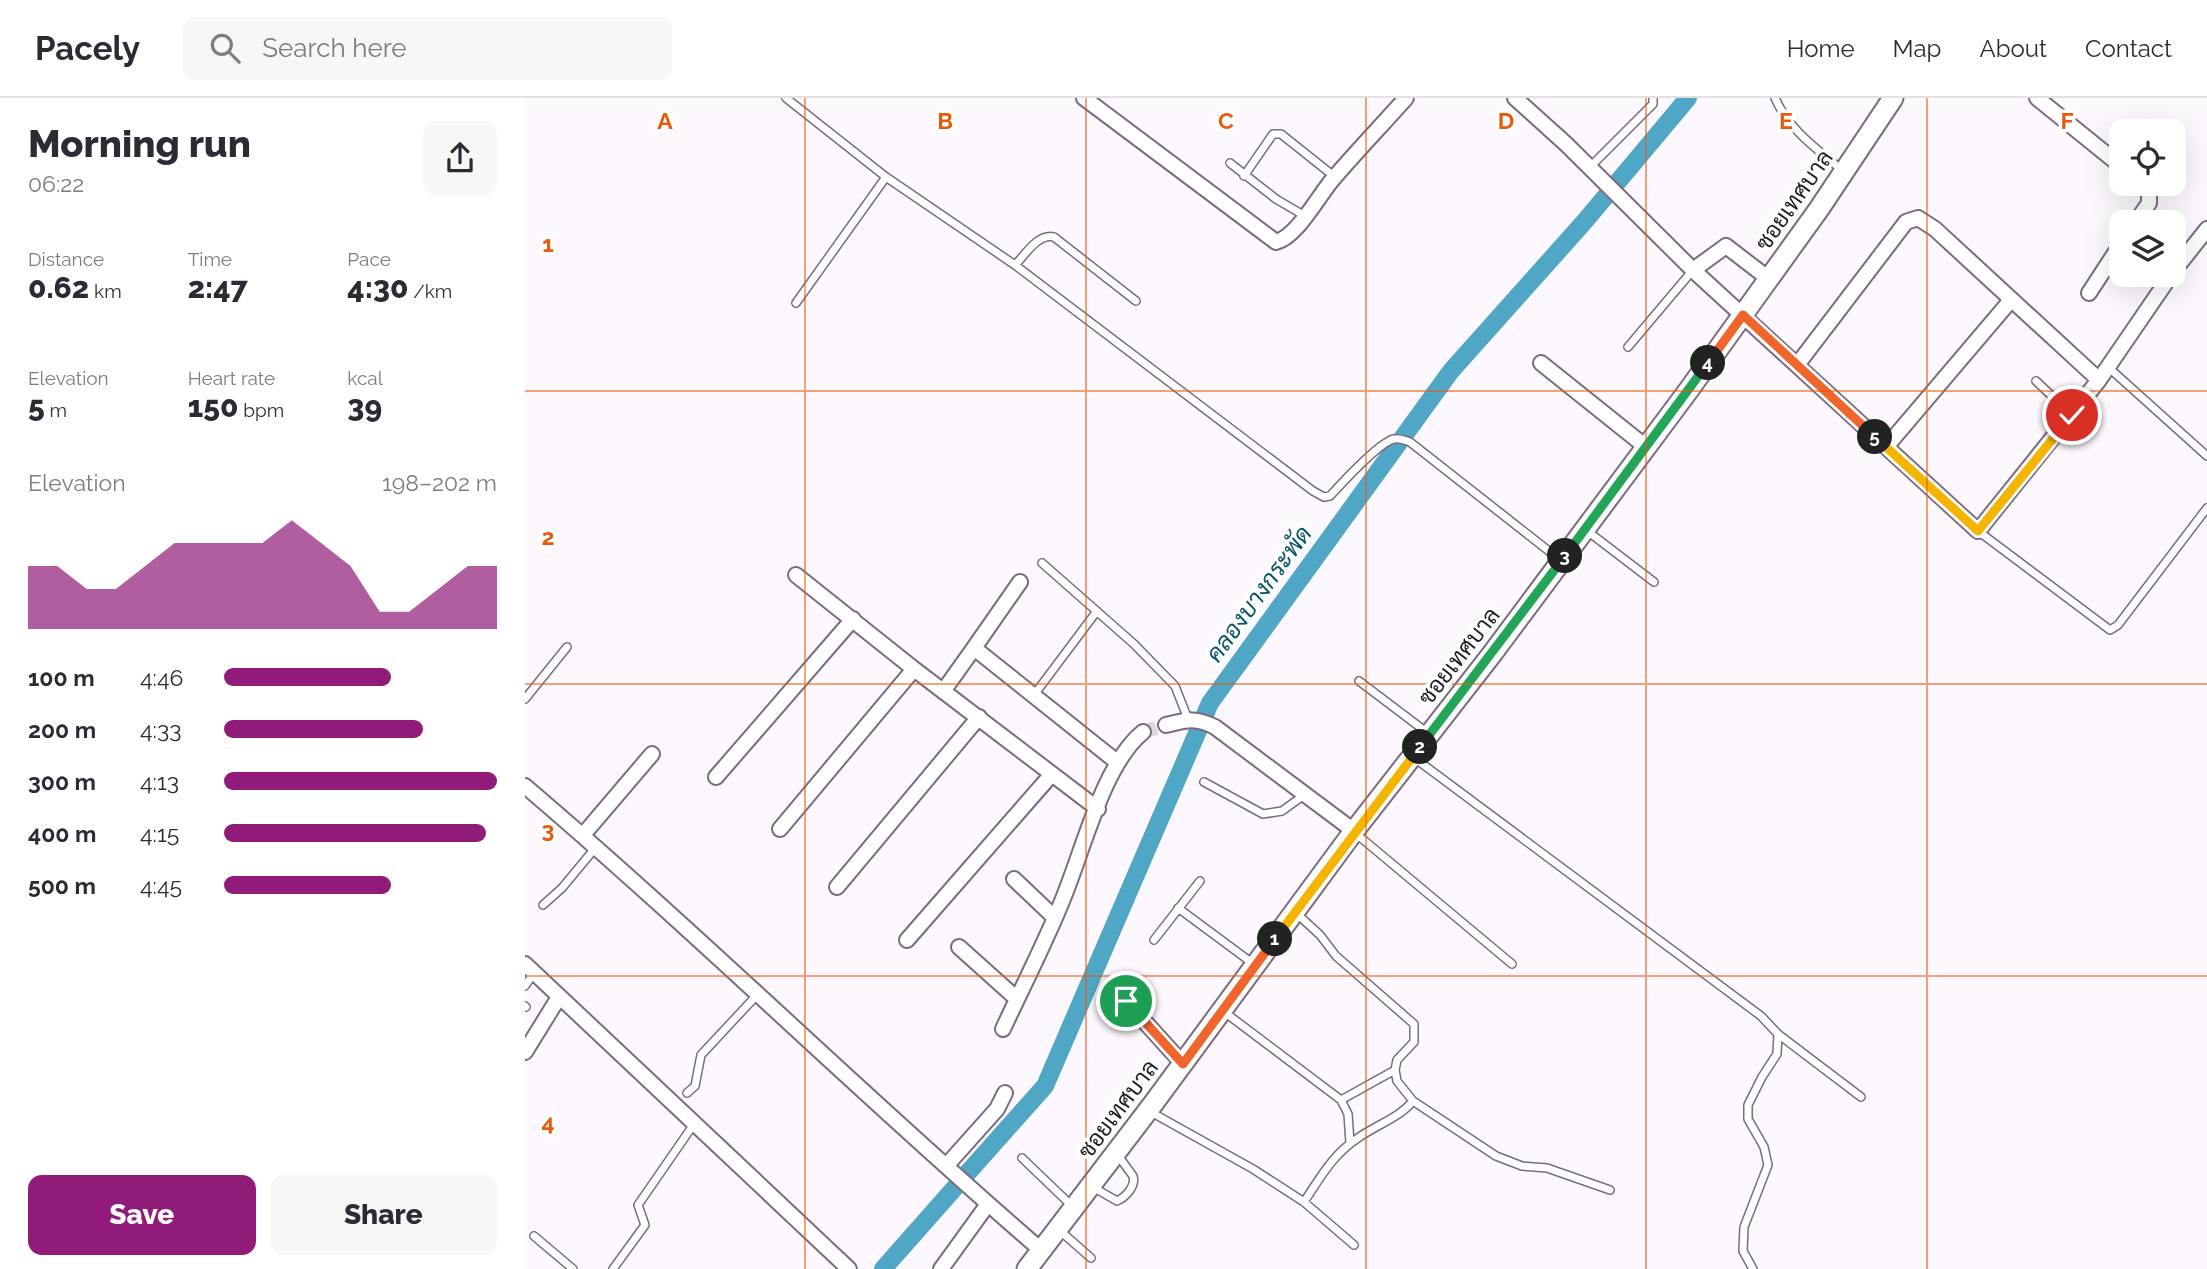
<!DOCTYPE html>
<html lang="en">
<head>
<meta charset="utf-8">
<style>
  :root { --surface:#fff; --page:#f7f7f7; --text:#2b2b33; --muted:#7c7c81; --line:#e1e1e2; --accent:#911b79 }
  body { margin:0; font-family:Raleway,Sarabun,sans-serif; background:var(--page); color:var(--text); height:100vh; display:flex; flex-direction:column; font-size:26px; white-space:nowrap }
  * { box-sizing:border-box; margin:0 }
  p { font-size:23px; color:var(--muted) }
  .icon { flex:none; width:38px; height:38px; fill:none; stroke:currentColor; stroke-width:2; stroke-linecap:round; stroke-linejoin:round }
  .map { position:relative; flex:1; overflow:hidden }
  .side { display:flex; flex-direction:column; background:var(--surface); width:525px }
  .side>* { flex:none }
  .tools { position:absolute; left:1584px; top:21px; display:grid; gap:14px }
  .tools a { display:grid; place-items:center; width:77px; height:77px; border-radius:14px; background:var(--surface); box-shadow:0 7px 28px #0002; font-size:35px }
  .pin { position:absolute; display:grid; place-items:center; width:60px; height:60px; color:#fff; margin:-30px; border:4px solid #fff; border-radius:50%; box-shadow:0 2px 7px #0007 }
  .km { position:absolute; width:35px; height:35px; margin:-18px; border-radius:50%; background:#222; color:#fff; font-size:19px; line-height:35px; text-align:center }
  .round { display:grid; place-items:center; flex:none; width:74px; height:74px; border-radius:14px; background:var(--page) }
  .head { display:flex; align-items:center; justify-content:space-between; height:119px; padding:0 28px }
  h1 { font-size:38px; font-weight:800; line-height:52px }
  .metrics { display:grid; grid-template-columns:repeat(3,1fr); gap:10px; height:119px; padding:7px 28px }
  .metrics div { display:grid; align-content:center }
  .metrics b { font-size:30px; font-weight:800 }
  .metrics small { font-size:19px; font-weight:400 }
  .metrics p { font-size:19px }
  .chart { height:196px; padding:14px 28px }
  .chart p { display:flex; justify-content:space-between }
  .chart svg { width:100%; height:126px; margin-top:7px; fill:var(--accent); opacity:.7 }
  .primary-button { display:flex; gap:14px; margin-top:auto; padding:14px 28px }
  .primary-button a { flex:1; height:80px; border-radius:14px; background:var(--accent); color:#fff; font-size:28px; font-weight:800; line-height:80px; text-align:center }
  .primary-button a+a { background:var(--page); color:var(--text) }
  ul { padding:0 28px; list-style:none; font-size:23px }
  li { display:grid; grid-template-columns:112px 84px 1fr; align-items:center; height:52px }
  li i { height:18px; border-radius:9px; background:var(--accent) }
  header { display:flex; align-items:center; gap:42px; box-sizing:border-box; height:98px; padding:0 35px; background:var(--surface); border-bottom:2px solid var(--line) }
  header strong { font-size:33px }
  nav { display:flex; gap:38px; margin-inline-start:auto; font-size:24px }
  .search { width:490px; height:63px; background:var(--page); display:flex; align-items:center; gap:18px; box-sizing:border-box; padding:0 24px; border-radius:14px; color:var(--muted); font-size:26px }
  main { display:flex; flex:1; min-height:0 }
  .map>svg:first-child { display:block }
  .lines { fill:none; stroke-linecap:round; stroke-linejoin:round }
  .canal { stroke:#50a6c5; stroke-width:18 }
  .street-tunnel { stroke:#dbd7dc; stroke-width:14; stroke-dasharray:14 7; stroke-linecap:butt }
  .lane-casing { stroke:#7a6b7f; stroke-width:10 }
  .street-casing { stroke:#7a6b7f; stroke-width:18 }
  .secondary-casing { stroke:#7a6b7f; stroke-width:23 }
  .lane { stroke:#fff; stroke-width:7 }
  .street { stroke:#fff; stroke-width:14 }
  .secondary { stroke:#fff; stroke-width:19 }
  .split-1-casing { stroke:#fff; stroke-width:14 }
  .split-2-casing { stroke:#fff; stroke-width:14 }
  .split-3-casing { stroke:#fff; stroke-width:14 }
  .split-4-casing { stroke:#fff; stroke-width:14 }
  .split-5-casing { stroke:#fff; stroke-width:14 }
  .split-6-casing { stroke:#fff; stroke-width:14 }
  .split-1 { stroke:#f0652b; stroke-width:9 }
  .split-2 { stroke:#f5b400; stroke-width:9 }
  .split-3 { stroke:#22a559; stroke-width:9 }
  .split-4 { stroke:#22a559; stroke-width:9 }
  .split-5 { stroke:#f0652b; stroke-width:9 }
  .split-6 { stroke:#f5b400; stroke-width:9 }
  .grid { fill:none; stroke:#e8590c; stroke-width:2; stroke-opacity:0.55 }
  .labels { text-anchor:middle; stroke-width:7; stroke-linejoin:round; paint-order:stroke }
  .street-label { font-size:23px; fill:#221c24; stroke:#fff }
  .water-label { font-size:24px; font-style:italic; fill:#095469; stroke:#fff }
  .grid-label { font-size:23px; text-anchor:middle; font-weight:bold; fill:#e8590c; stroke:#fff; stroke-width:7; stroke-linejoin:round; paint-order:stroke }
</style>
</head>
<body>
<header>
<strong>Pacely</strong>
<div class="search"><svg class="icon" aria-label="search" viewBox="0 0 24 24"><circle cx="10" cy="10" r="6"/><path d="M15 15l6 6"/></svg>Search here</div>
<nav><a>Home</a><a>Map</a><a>About</a><a>Contact</a></nav>
</header>
<main>
<section class="side">
<div class="head"><div><h1>Morning run</h1><p>06:22</p></div><a class="round"><svg class="icon" aria-label="share" viewBox="0 0 24 24"><path d="M12 15V3M7 8l5-5 5 5M5 13v7h14v-7"/></svg></a></div>
<div class="metrics">
<div><p>Distance</p><b>0.62<small> km</small></b></div>
<div><p>Time</p><b>2:47</b></div>
<div><p>Pace</p><b>4:30<small> /km</small></b></div>
</div>
<div class="metrics">
<div><p>Elevation</p><b>5<small> m</small></b></div>
<div><p>Heart rate</p><b>150<small> bpm</small></b></div>
<div><p>kcal</p><b>39</b></div>
</div>
<div class="chart"><p><span>Elevation</span>198–202 m</p>
<svg viewBox="0 0 160 44" preserveAspectRatio="none"><path d="M0 44V22L10 22L20 30L30 30L40 22L50 14L60 14L70 14L80 14L90 6L100 14L110 22L120 38L130 38L140 30L150 22L160 22V44z"/></svg>
</div>
<ul>
<li><b>100 m</b>4:46<i style="width:61%"></i></li>
<li><b>200 m</b>4:33<i style="width:73%"></i></li>
<li><b>300 m</b>4:13<i style="width:100%"></i></li>
<li><b>400 m</b>4:15<i style="width:96%"></i></li>
<li><b>500 m</b>4:45<i style="width:61%"></i></li>
</ul>
<div class="primary-button"><a>Save</a><a>Share</a></div>
</section>
<div class="map">
<svg width="1682" height="1171" viewBox="0 0 1682 1171">
  <rect width="100%" height="100%" fill="#fcf8fd"/>
  <g class="lines">
    <path class="canal" d="M 439,1079 L 520,988 L 685,605 L 926,273 L 1060,123 L 1163,0
      M 358,1171 L 434,1085"/>
    <path class="street-tunnel" d="M 618,634 L 641,627"/>
    <g class="lane-casing">
      <path id="lane" d="M 261,0 L 361,79 L 490,167 L 788,393 L 799,399 L 805,398 C 817,385 854,344 869,341 C 875,340 879,342 885,344 L 1034,461
        M 1250,0 C 1264,32 1292,51 1318,73
        M 705,65 L 751,101 L 780,118
        M 1065,69 L 1128,6 L 1128,0
        M 719,78 L 748,36 L 756,36 L 810,79
        M 490,167 C 500,157 513,135 529,139 L 611,203
        M 271,205 L 361,79
        M 1103,249 L 1168,172
        M 1583,269 L 1682,358
        M 1511,283 L 1546,316
        M 1061,432 L 1129,484
        M 1453,433 L 1585,532 L 1593,527 L 1682,410
        M 517,465 L 609,546 L 650,588 L 663,621
        M 834,583 L 904,636
        M 509,597 L 572,513
        M 0,601 L 42,549
        M 888,659 L 1236,918 L 1253,936 L 1252,956 L 1237,979 L 1223,1007 L 1223,1021 L 1239,1049 L 1243,1067 L 1219,1129 L 1218,1153 L 1228,1171
        M 679,684 L 738,716 L 757,713 L 779,697
        M 829,734 L 987,866
        M 18,807 L 37,790 L 71,749
        M 653,810 L 730,867
        M 770,814 L 795,837 L 811,858 L 889,926 L 889,944 L 872,962 L 870,972 L 872,983 L 888,1003 L 971,1058 L 997,1068 L 1022,1070 L 1085,1092
        M 629,842 L 675,783
        M 0,888 L 9,875
        M 0,908 L 1,909
        M 698,913 L 816,1002 L 823,1016 L 825,1045
        M 1253,936 L 1336,999
        M 162,995 L 170,988 L 176,957 L 232,897
        M 816,1002 L 870,972
        M 624,1013 L 728,1071 L 779,1104 L 829,1147
        M 497,1060 L 548,1109
        M 566,1088 L 592,1103 C 601,1099 611,1088 608,1078 L 592,1056
        M 779,1104 C 795,1080 808,1056 833,1040 C 851,1027 874,1020 888,1003
        M 533,1131 L 566,1160
        M 9,1138 L 48,1171
        M 88,1171 L 120,1127 L 113,1107 L 169,1026"/>
    </g>
    <g class="street-casing">
      <path id="street" d="M 559,0 L 751,144 C 772,139 794,97 808,81 C 832,53 857,27 881,0
        M 990,0 L 1041,46 L 1168,172 L 1453,433 L 1574,282 L 1646,177
        M 1512,0 L 1596,68
        M 1611,124 L 1624,105 L 1624,96 L 1617,86
        M 1168,172 L 1201,148 L 1244,181
        M 1648,174 L 1682,131
        M 1564,195 L 1596,146
        M 1016,265 L 1121,349
        M 1272,267 L 1381,124 L 1393,120 L 1410,131 L 1574,282
        M 1361,349 L 1486,202
        M 271,477 L 389,571 L 573,711
        M 449,550 L 495,484
        M 419,592 L 449,550 L 592,664
        M 641,627 C 662,622 670,619 690,629 L 829,733
        M 191,679 L 328,521
        M 0,688 C 176,838 341,1001 516,1152
        M 255,731 L 389,571
        M 58,737 L 127,656
        M 489,781 L 530,820
        M 312,789 L 454,619
        M 382,842 L 527,676
        M 434,849 L 492,901
        M 0,866 L 324,1171
        M 601,903 L 658,966
        M 478,931 C 497,890 518,849 535,808 C 557,758 577,667 618,634
        M 0,954 L 34,899
        M 421,1068 L 472,1011 L 480,995
        M 416,1171 L 463,1106"/>
    </g>
    <g class="secondary-casing">
      <path id="secondary" d="M 502,1171 L 628,1006 L 829,733 L 967,556 L 1163,293 L 1294,111 L 1368,0"/>
    </g>
    <use href="#lane" class="lane"/>
    <use href="#street" class="street"/>
    <use href="#secondary" class="secondary"/>
  </g>
  <g class="lines">
    <g class="split-1-casing">
      <path id="split-1" d="M 601,903 L 658,966 L 750,841"/>
    </g>
    <g class="split-2-casing">
      <path id="split-2" d="M 750,841 L 895,649"/>
    </g>
    <g class="split-3-casing">
      <path id="split-3" d="M 895,649 L 1040,458"/>
    </g>
    <g class="split-4-casing">
      <path id="split-4" d="M 1040,458 L 1183,265"/>
    </g>
    <g class="split-5-casing">
      <path id="split-5" d="M 1183,265 L 1218,217 L 1350,339"/>
    </g>
    <g class="split-6-casing">
      <path id="split-6" d="M 1350,339 L 1453,433 L 1547,317"/>
    </g>
    <use href="#split-1" class="split-1"/>
    <use href="#split-2" class="split-2"/>
    <use href="#split-3" class="split-3"/>
    <use href="#split-4" class="split-4"/>
    <use href="#split-5" class="split-5"/>
    <use href="#split-6" class="split-6"/>
  </g>
  <path class="grid" d="M 280,0 L 280,1171M 561,0 L 561,1171M 841,0 L 841,1171M 1121,0 L 1121,1171M 1402,0 L 1402,1171M 0,293 L 1682,293M 0,586 L 1682,586M 0,878 L 1682,878"/>
  <g class="labels">
    <g class="street-label">
      <text transform="translate(1269 102) rotate(-55)" y="8">ซอยเทศบาล</text>
      <text transform="translate(934 558) rotate(-52)" y="8">ซอยเทศบาล</text>
      <text transform="translate(593 1011) rotate(-53)" y="8">ซอยเทศบาล</text>
    </g>
    <g class="water-label">
      <text transform="translate(734 496) rotate(-54)" y="8">คลองบางกระพัด</text>
    </g>
  </g>
  <g class="grid-label">
    <text x="140" y="31">A</text>
    <text x="420" y="31">B</text>
    <text x="701" y="31">C</text>
    <text x="981" y="31">D</text>
    <text x="1261" y="31">E</text>
    <text x="1542" y="31">F</text>
    <text x="23" y="154">1</text>
    <text x="23" y="447">2</text>
    <text x="23" y="740">3</text>
    <text x="23" y="1033">4</text>
  </g>
</svg>
<div class="tools">
<a><svg class="icon" aria-label="locate" viewBox="0 0 24 24"><circle cx="12" cy="12" r="6"/><path d="M12 2v4M12 18v4M2 12h4M18 12h4"/></svg></a>
<a><svg class="icon" aria-label="layers" viewBox="0 0 24 24"><path d="M12 4l9 5-9 5-9-5zM3 14l9 5 9-5"/></svg></a>
</div>
<div class="pin" style="left:601px;top:903px;background:#1e9e55"><svg class="icon" aria-label="arrive" viewBox="0 0 24 24"><path d="M6 21V4h12l-3 4 3 4H6"/></svg></div>
<div class="pin" style="left:1547px;top:317px;background:#d93025"><svg class="icon" aria-label="check" viewBox="0 0 24 24"><path d="M5 12l5 5 9-10"/></svg></div>
<b class="km" style="left:750px;top:841px">1</b>
<b class="km" style="left:895px;top:649px">2</b>
<b class="km" style="left:1040px;top:458px">3</b>
<b class="km" style="left:1183px;top:265px">4</b>
<b class="km" style="left:1350px;top:339px">5</b>
</div>
</main>
</body>
</html>
